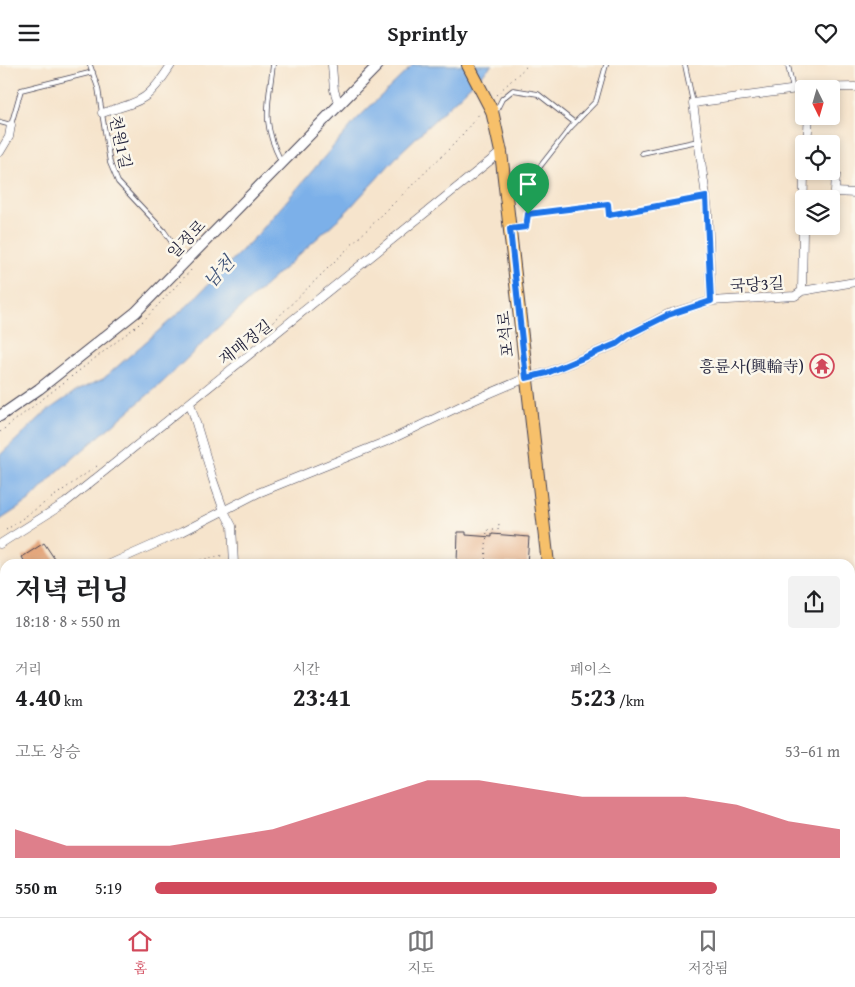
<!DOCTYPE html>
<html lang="ko">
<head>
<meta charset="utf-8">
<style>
  :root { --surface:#fff; --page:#f2f2f2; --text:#202124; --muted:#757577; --line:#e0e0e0; --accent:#d1495b }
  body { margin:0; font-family:"Gentium Book Plus","Noto Serif KR",serif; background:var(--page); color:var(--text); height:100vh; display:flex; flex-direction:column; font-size:19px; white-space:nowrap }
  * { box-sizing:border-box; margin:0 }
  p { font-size:16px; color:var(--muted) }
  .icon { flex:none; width:28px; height:28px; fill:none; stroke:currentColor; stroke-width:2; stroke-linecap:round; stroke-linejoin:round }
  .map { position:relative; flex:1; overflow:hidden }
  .details { position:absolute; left:0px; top:494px; width:855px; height:359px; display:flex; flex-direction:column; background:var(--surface); border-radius:15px 15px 0 0; box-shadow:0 2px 8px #0003 }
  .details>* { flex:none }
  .needle { width:32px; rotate:175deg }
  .controls { position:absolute; left:795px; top:15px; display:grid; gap:10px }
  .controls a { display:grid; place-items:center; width:45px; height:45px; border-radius:5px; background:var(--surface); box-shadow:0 2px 8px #0003; font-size:25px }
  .pin { position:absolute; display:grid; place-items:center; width:42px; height:42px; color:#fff; margin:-51px -21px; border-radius:50% 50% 50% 0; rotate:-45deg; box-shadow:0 0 5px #0007 }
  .pin .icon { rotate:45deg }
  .round { display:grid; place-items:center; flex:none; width:52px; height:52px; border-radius:5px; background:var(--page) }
  .headline { display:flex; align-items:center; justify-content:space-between; height:85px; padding:0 15px }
  h1 { font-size:28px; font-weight:700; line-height:38px }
  .figures { display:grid; grid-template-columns:repeat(3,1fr); gap:8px; height:85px; padding:5px 15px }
  .figures div { display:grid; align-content:center }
  .figures b { font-size:25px; font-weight:700 }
  .figures small { font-size:14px; font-weight:400 }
  .figures p { font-size:14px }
  .chart { height:140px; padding:10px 15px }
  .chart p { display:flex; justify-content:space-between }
  .chart svg { width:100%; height:90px; margin-top:5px; fill:var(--accent); opacity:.7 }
  ul { padding:0 15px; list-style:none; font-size:16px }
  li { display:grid; grid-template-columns:80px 60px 1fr; align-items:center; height:38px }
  li i { height:12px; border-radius:6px; background:var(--accent) }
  header { display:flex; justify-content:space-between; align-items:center; height:65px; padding:0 15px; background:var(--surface); font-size:22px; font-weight:700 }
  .dock { display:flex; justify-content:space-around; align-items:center; height:70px; border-top:1px solid var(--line); background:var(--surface); font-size:14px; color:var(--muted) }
  .dock a { display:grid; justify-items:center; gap:2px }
  .dock .on { color:var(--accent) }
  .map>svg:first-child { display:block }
  .green { fill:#94d68d; stroke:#5b7c64 }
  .forest { fill:#77b778; stroke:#4c6c5a }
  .water { fill:#7bb0e9; stroke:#4e6992 }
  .building { fill:#e4a77d }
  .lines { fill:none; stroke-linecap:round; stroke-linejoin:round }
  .service-casing { stroke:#423f51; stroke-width:5.5 }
  .minor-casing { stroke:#423f51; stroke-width:9 }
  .tertiary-casing { stroke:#423f51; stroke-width:12 }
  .primary-casing { stroke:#423f51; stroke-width:14 }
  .path { stroke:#423f51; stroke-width:1; stroke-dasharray:1 4; stroke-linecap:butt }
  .service { stroke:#fff; stroke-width:4 }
  .minor { stroke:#fff; stroke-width:8 }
  .tertiary { stroke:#fff; stroke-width:10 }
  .primary { stroke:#f7c06b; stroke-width:12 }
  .route-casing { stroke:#fff; stroke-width:10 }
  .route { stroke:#1a73e8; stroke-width:6 }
  .labels { text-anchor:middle; stroke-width:5; stroke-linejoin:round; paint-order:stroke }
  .street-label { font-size:16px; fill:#22223b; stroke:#fbf7ec }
  .poi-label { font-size:16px; fill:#22223b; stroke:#fbf7ec; text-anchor:end }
  .water-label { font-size:18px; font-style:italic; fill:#415478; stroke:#fbf7ec }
</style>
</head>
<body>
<header><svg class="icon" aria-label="menu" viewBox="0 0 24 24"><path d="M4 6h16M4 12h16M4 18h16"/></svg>Sprintly<svg class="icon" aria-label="heart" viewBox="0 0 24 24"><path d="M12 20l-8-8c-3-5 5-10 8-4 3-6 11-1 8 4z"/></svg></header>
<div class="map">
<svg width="855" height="852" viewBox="0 0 855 852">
  <rect width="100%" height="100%" fill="#fbf7ec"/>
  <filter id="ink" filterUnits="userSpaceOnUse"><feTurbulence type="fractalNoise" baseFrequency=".02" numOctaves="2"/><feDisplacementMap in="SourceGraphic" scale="10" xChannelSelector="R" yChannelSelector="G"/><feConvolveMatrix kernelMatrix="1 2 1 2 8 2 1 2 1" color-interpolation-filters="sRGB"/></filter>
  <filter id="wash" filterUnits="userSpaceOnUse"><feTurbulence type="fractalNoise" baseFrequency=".0096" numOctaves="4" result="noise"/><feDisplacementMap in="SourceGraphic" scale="20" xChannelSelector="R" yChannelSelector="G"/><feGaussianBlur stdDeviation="1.12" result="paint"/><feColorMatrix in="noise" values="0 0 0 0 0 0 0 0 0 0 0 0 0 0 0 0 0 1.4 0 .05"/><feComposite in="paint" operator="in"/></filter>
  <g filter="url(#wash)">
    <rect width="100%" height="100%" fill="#f6e4cc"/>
    <path class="green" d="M 0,828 L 5,848 L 12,850 L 17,848 L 61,848 L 61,852 L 0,852 Z
      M 401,848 L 547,848 L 548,852 L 401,852 Z"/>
    <path class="forest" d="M 0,652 L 5,662 L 5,737 L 0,732 Z"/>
    <path class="water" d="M 413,0 L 492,0 L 402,86 L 347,146 L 212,269 L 163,317 L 57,407 L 29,436 L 0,455 L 0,390 L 47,346 L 76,326 L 103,314 L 187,241 L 259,168 L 356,55 Z"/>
    <g id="blocks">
      <path class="building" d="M 458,467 L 466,467 L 466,470 L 492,472 L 492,469 L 529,472 L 527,499 L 481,497 L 480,499 L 457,498 Z
        M 44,478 L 58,499 L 26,499 L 22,492 Z"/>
    </g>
  </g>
  <g filter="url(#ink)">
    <use href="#blocks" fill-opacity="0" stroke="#423f51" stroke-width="1"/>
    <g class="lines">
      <g class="service-casing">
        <path id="service" d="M 90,0 L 98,23 L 110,98 L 118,117 L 164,166 L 185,196
          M 273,0 C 268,41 261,57 281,96
          M 685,0 L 693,38
          M 788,0 L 793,25
          M 496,46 L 502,34 L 513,25 L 538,29 L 575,58
          M 0,57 L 11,60 L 21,25 L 93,7
          M 642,88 L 698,76
          M 528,149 L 608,139 L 609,151 L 706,132
          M 512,163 L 526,162 L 535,108 L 571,62 L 596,36 L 606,0"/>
      </g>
      <g class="minor-casing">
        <path id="minor" d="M 332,0 L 334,25 L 339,40
          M 102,48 C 142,36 148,36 171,0
          M 807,79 L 809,51
          M 0,87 L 9,72 L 11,60
          M 822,106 L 836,109 L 835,127 L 855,128
          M 802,226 L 804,106
          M 711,236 L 708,146 L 693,38 L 805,23 L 855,22
          M 190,338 L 213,415 L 224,446 L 232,461 L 234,499
          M 0,479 L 65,438 L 501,87
          M 110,499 L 182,467 L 258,428 L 392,374 L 467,338 L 526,313 L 547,308 L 616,279 L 629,270 L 668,249 L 711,236 L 795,231 L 802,226 L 855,217
          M 142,848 L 143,852"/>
      </g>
      <g class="tertiary-casing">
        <path id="tertiary" d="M 0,351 L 39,324 L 136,247 L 378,0
          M 0,527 L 5,543
          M 80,848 L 80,852"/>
      </g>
      <g class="primary-casing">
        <path id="primary" d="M 468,0 L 492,46 L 501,87 L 548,499
          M 587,848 L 588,852"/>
      </g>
      <path class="path" d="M 496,30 L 528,0
        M 263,267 L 457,76 L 480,48
        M 0,367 L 143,256 L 193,203
        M 6,465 L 97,401
        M 181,499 L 225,490
        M 485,499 L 487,465 L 498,465 L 499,459
        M 0,644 L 5,643"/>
      <use href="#service" class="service"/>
      <use href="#minor" class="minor"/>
      <use href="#tertiary" class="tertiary"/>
      <use href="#primary" class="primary"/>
    </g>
  </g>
  <g class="lines" filter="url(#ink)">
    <g class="route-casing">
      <path id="route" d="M 706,132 L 711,236 L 668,250 L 628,270 L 616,279 L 547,308 L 526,313 L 510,164 L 526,162 L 528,149 L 608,139 L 609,150 Z"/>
    </g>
    <use href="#route" class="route"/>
  </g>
  <defs>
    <g id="temple-ring" transform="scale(1.25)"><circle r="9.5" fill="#fbf7ec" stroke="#d1495b" stroke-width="1.5"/><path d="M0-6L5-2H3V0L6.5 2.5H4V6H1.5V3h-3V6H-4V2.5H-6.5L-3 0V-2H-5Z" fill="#d1495b"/></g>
  </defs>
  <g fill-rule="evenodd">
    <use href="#temple-ring" x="822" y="301"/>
  </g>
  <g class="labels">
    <g class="street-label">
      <text transform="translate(121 77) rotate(78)" y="6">천원1길</text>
      <text transform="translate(186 174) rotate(-46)" y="6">일정로</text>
      <text transform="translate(757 219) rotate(-4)" y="6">국당3길</text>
      <text transform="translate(505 269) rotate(-96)" y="6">포석로</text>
      <text transform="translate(245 277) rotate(-38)" y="6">재매정길</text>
    </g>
    <g class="poi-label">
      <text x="804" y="307">흥륜사(興輪寺)</text>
    </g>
    <g class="water-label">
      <text transform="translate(219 207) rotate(-48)" y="6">남천</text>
    </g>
  </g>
</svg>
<div class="controls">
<a><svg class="needle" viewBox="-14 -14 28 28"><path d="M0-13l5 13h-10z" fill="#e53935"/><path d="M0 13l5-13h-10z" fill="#757577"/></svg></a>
<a><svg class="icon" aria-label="locate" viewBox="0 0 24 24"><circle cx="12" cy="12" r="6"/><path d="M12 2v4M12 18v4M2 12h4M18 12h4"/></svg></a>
<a><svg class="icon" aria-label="layers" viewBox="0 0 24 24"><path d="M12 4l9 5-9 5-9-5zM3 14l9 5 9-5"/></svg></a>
</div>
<div class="pin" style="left:528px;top:149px;background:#1e9e55"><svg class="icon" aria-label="arrive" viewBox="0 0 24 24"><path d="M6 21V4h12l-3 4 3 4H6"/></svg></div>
<section class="details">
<div class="headline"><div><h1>저녁 러닝</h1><p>18:18 · 8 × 550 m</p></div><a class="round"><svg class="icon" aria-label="share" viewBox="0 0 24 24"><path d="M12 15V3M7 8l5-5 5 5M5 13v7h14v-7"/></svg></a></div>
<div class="figures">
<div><p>거리</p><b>4.40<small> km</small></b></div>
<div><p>시간</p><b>23:41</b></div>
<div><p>페이스</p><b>5:23<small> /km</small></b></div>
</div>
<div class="chart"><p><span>고도 상승</span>53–61 m</p>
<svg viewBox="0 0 160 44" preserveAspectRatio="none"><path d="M0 44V30L10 38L20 38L30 38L40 34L50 30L60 22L70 14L80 6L90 6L100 10L110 14L120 14L130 14L140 18L150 26L160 30V44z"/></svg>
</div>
<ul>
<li><b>550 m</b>5:19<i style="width:82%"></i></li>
</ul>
</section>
</div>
<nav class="dock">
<a class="on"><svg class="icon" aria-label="home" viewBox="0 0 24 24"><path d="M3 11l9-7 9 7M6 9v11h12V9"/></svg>홈</a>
<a><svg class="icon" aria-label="map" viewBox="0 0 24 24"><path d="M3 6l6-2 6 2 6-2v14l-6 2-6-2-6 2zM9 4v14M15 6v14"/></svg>지도</a>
<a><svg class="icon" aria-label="saved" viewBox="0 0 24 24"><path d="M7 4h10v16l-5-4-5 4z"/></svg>저장됨</a>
</nav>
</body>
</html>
